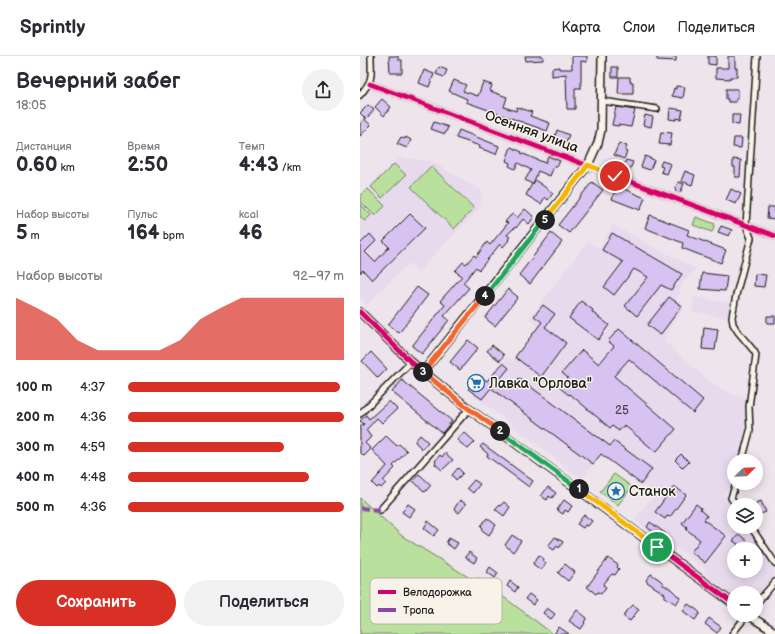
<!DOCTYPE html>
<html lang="ru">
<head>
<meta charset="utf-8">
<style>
  :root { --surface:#fff; --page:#f2f2f3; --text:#2b2b33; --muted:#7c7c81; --line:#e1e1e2; --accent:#d93025 }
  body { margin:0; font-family:"Balsamiq Sans",sans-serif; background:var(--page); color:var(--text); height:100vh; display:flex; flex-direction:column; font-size:15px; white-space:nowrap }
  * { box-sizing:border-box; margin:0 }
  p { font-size:13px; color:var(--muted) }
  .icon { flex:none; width:22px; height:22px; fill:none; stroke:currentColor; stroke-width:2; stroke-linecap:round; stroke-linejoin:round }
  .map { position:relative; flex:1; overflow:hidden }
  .drawer { display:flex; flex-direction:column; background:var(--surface); width:360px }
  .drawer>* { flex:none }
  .needle { width:26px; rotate:67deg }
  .buttons { position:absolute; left:367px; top:398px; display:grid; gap:8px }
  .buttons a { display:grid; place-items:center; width:36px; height:36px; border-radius:50%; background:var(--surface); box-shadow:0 2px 10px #0003; font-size:20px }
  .pin { position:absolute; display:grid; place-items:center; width:34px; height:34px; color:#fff; margin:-17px; border:2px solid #fff; border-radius:50%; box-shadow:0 1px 4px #0007 }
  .km { position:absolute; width:20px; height:20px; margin:-10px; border-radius:50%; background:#222; color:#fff; font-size:11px; line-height:20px; text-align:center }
  .round { display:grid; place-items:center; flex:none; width:42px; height:42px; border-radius:21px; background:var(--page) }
  .head { display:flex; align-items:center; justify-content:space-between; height:68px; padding:0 16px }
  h1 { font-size:22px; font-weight:700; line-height:30px }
  .metrics { display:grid; grid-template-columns:repeat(3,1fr); gap:6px; height:68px; padding:4px 16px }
  .metrics div { display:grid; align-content:center }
  .metrics b { font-size:20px; font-weight:700 }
  .metrics small { font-size:11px; font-weight:400 }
  .metrics p { font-size:11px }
  .chart { height:112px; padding:8px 16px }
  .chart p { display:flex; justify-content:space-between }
  .chart svg { width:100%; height:72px; margin-top:4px; fill:var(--accent); opacity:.7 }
  .cta { display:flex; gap:8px; margin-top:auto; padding:8px 16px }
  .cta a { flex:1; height:46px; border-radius:24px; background:var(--accent); color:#fff; font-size:16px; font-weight:700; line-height:46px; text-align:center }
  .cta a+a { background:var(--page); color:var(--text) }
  ul { padding:0 16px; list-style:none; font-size:13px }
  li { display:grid; grid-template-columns:64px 48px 1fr; align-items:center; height:30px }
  li i { height:10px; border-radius:5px; background:var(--accent) }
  header { display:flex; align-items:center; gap:24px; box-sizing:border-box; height:56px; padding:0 20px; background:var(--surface); border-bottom:1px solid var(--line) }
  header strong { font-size:19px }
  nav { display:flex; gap:22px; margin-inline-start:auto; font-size:14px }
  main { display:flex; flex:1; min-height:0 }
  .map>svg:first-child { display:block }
  .built { fill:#e7daed; fill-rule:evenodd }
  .green { fill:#b9e19d; stroke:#6a7e5c }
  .building { fill:#d8c2f2; stroke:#1c1c1c }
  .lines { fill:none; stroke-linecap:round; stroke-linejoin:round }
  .street-casing { stroke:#1c1c1c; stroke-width:8 }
  .secondary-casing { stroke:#1c1c1c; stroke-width:10 }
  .street { stroke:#f7f3e8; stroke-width:5 }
  .secondary { stroke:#f7f3e8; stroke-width:7 }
  .quiet { stroke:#8e44ad; stroke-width:4; stroke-dasharray:8 4; stroke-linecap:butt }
  .cycleway-casing { stroke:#f7f3e8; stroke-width:8 }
  .cycleway { stroke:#d6006c; stroke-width:5 }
  .split-1-casing { stroke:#fff; stroke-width:8 }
  .split-2-casing { stroke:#fff; stroke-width:8 }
  .split-3-casing { stroke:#fff; stroke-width:8 }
  .split-4-casing { stroke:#fff; stroke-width:8 }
  .split-5-casing { stroke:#fff; stroke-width:8 }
  .split-6-casing { stroke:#fff; stroke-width:8 }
  .split-1 { stroke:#f5b400; stroke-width:5 }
  .split-2 { stroke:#22a559; stroke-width:5 }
  .split-3 { stroke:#f0652b; stroke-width:5 }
  .split-4 { stroke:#f0652b; stroke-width:5 }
  .split-5 { stroke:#22a559; stroke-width:5 }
  .split-6 { stroke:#f5b400; stroke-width:5 }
  .labels { text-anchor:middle; stroke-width:3; stroke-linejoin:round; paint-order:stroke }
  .number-label { font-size:12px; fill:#4b4652 }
  .street-label { font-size:14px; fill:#1c1c1c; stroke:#f7f3e8 }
  .poi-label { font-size:14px; fill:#1c1c1c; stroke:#f7f3e8; text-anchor:start }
  .key { fill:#f7f3e8; stroke:#b5b2ab; stroke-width:1 }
  .key-label { font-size:11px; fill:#1c1c1c }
</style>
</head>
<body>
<header>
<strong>Sprintly</strong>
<nav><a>Карта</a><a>Слои</a><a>Поделиться</a></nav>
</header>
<main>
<section class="drawer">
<div class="head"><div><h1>Вечерний забег</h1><p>18:05</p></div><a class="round"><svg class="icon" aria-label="share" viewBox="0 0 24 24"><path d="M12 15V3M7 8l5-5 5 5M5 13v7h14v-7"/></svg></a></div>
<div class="metrics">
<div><p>Дистанция</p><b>0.60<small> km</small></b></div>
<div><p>Время</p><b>2:50</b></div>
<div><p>Темп</p><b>4:43<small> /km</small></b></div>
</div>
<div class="metrics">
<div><p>Набор высоты</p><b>5<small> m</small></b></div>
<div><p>Пульс</p><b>164<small> bpm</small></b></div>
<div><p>kcal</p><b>46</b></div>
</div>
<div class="chart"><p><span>Набор высоты</span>92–97 m</p>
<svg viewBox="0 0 160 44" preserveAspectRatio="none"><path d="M0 44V6L10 12L20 19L30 32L40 38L50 38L60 38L70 38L80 32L90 19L100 12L110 6L120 6L130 6L140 6L150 6L160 6V44z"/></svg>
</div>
<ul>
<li><b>100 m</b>4:37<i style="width:98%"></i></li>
<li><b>200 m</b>4:36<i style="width:100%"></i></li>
<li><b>300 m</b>4:59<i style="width:72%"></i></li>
<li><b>400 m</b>4:48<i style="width:84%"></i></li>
<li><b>500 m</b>4:36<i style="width:100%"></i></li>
</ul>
<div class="cta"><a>Сохранить</a><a>Поделиться</a></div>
</section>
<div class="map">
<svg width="415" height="578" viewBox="0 0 415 578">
  <rect width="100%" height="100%" fill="#eee4eb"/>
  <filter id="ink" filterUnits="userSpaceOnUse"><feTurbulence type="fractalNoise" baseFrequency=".025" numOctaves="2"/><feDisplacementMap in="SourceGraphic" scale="8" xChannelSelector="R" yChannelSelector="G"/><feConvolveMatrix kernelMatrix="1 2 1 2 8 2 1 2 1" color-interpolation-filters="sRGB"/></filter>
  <g filter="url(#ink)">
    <path class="built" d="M 38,102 L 71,105 L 122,135 L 121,150 L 58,216 L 49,207 L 7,249 L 0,242 L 0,139 Z
      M 252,169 L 336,213 L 321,229 L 320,237 L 316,243 L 324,249 L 304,285 L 354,329 L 376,340 L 385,341 L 384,387 L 378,405 L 374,405 L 374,419 L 370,433 L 365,436 L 374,450 L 374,471 L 388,471 L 415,511 L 413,523 L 396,544 L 396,537 L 374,537 L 374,540 L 345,519 L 345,513 L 315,491 L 310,491 L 275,464 L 294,438 L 243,400 L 245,398 L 242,396 L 222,423 L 114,340 L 147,301 L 152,305 L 178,270 L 169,263 L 228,185 L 240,193 ZM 374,493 L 396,493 L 396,515 L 374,515 Z
      M 334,241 L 370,247 L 368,262 L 332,256 Z"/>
    <path class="green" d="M 34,108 L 46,119 L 22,142 L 11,131 Z
      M 71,110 L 114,152 L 94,173 L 51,131 Z
      M 8,133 L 25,150 L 15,160 L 0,145 L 0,140 Z
      M 0,148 L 11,159 L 5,165 L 0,161 Z
      M 336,161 L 355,168 L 352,176 L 333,169 Z
      M 254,418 L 272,431 L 258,449 L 240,436 Z
      M 0,442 L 42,480 L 113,524 L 118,522 L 193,578 L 0,578 Z"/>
    <path class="building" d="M 29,0 L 38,0 L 38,4 L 42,4 L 42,17 L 30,17 Z
      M 165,0 L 183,0 L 183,4 L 166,5 Z
      M 212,0 L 227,0 L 227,6 L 221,5 L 221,32 L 215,32 L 215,53 L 207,53 L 206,18 L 192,20 L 192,12 L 199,11 L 199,13 L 212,13 Z
      M 297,0 L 316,0 L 316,5 L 297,4 Z
      M 348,0 L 356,0 L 356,9 L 348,8 Z
      M 368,0 L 375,0 L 375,12 L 377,12 L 377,21 L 370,21 L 370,23 L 356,22 L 356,12 L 368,12 Z
      M 79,11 L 87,14 L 84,21 L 76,18 Z
      M 252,11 L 258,11 L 258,21 L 252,21 Z
      M 64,14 L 74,18 L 69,31 L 59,27 Z
      M 259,21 L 270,21 L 270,26 L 273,26 L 273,38 L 258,38 Z
      M 94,24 L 106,29 L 103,35 L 118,40 L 123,26 L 132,29 L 130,35 L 147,41 L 144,51 L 156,55 L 157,51 L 172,56 L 170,60 L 190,67 L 187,75 L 106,46 L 107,43 L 89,35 Z
      M 316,30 L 325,31 L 323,42 L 312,40 L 314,32 L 316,33 Z
      M 366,33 L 378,33 L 378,43 L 376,43 L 376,46 L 368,46 L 368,43 L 366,43 Z
      M 22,43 L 31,51 L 24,60 L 15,51 Z
      M 8,49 L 14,54 L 6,63 L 0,57 Z
      M 256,51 L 275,54 L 271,71 L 258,69 L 258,70 L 252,69 Z
      M 310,52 L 323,54 L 321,63 L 316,62 L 316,64 L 309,63 Z
      M 285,59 L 293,61 L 291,71 L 283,69 Z
      M 372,59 L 380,59 L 379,69 L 372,68 Z
      M 4,63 L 11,69 L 0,80 L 0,68 Z
      M 74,66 L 88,71 L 85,78 L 71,73 Z
      M 99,74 L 139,90 L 136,98 L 119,92 L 120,90 L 96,82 Z
      M 197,74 L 209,79 L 206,87 L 194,83 Z
      M 301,76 L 312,77 L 310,89 L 299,88 Z
      M 41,81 L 45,83 L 46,81 L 51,84 L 47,92 L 37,88 Z
      M 374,82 L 382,82 L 381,92 L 373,91 Z
      M 259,87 L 267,90 L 265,95 L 267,96 L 264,103 L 254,99 Z
      M 151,91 L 162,96 L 161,97 L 185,107 L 188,100 L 200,105 L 197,111 L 194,110 L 190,120 L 178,115 L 173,128 L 175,124 L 193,137 L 188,144 L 185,141 L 181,148 L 166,139 L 172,128 L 165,124 L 171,114 L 158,107 L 155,113 L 149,110 L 150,107 L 146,105 Z
      M 285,100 L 294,104 L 290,114 L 281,111 Z
      M 373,103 L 381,104 L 380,121 L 375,121 L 375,111 L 373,111 Z
      M 266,104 L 273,106 L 269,116 L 262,114 Z
      M 302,105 L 311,108 L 307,118 L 301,116 L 303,111 L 300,110 Z
      M 325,115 L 335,119 L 332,129 L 321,125 Z
      M 232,126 L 243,134 L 209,177 L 198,169 Z
      M 318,126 L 324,128 L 320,137 L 315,134 Z
      M 257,130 L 285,142 L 280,154 L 252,143 Z
      M 371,133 L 381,138 L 376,148 L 366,144 Z
      M 408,151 L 415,151 L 415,163 L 407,162 Z
      M 165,153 L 174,161 L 169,168 L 163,163 L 156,172 L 155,171 L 147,179 L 150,181 L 148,183 L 149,184 L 143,191 L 140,188 L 119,214 L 116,211 L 103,227 L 109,232 L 84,260 L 89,264 L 62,298 L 52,290 L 85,249 L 80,245 L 102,220 L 95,215 L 103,206 L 106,208 L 114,199 L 116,201 L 127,186 L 130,189 L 148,167 L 145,166 L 150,160 L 153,158 L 157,162 Z
      M 50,158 L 65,172 L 12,224 L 3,214 L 0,217 L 0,188 L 10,178 L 16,185 L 5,196 L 15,206 L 29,191 L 23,185 Z
      M 290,159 L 329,174 L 327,179 L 366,194 L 361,207 L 322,192 L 323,187 L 285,172 Z
      M 361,170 L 372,174 L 369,180 L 358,176 Z
      M 191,177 L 202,186 L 170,228 L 159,219 Z
      M 252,177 L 322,218 L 311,234 L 301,229 L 277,260 L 265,250 L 288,221 L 274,213 L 254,239 L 244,231 L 263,206 L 242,194 Z
      M 342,217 L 367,220 L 365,235 L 340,233 Z
      M 395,218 L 406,219 L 404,231 L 394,230 Z
      M 57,231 L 68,239 L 39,277 L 28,269 Z
      M 148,233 L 158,241 L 135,270 L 125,262 Z
      M 309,241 L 322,250 L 300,279 L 287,269 Z
      M 221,245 L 233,254 L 232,256 L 249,269 L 238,284 L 209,262 Z
      M 183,249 L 195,258 L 185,271 L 206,287 L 181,321 L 155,301 L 182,266 L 174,260 Z
      M 407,260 L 415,260 L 415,267 L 407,267 Z
      M 344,271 L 358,273 L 355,294 L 342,293 Z
      M 259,273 L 343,344 L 333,357 L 269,303 L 254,320 L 316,373 L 296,396 L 264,369 L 259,375 L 252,370 L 250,372 L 210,338 L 209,339 L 200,332 L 208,322 L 202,317 L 222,294 L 239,308 L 254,290 L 248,285 Z
      M 108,284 L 118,292 L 100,314 L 90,306 Z
      M 132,289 L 144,299 L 140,305 L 127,295 Z
      M 11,296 L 27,313 L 18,322 L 2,305 Z
      M 143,307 L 149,312 L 140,323 L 152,332 L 159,322 L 250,390 L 254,385 L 292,413 L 281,428 L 241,398 L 233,408 L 131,332 L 122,343 L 108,333 L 119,319 L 127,325 Z
      M 42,324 L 92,365 L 82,377 L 32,336 Z
      M 29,345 L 37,353 L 22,367 L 17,362 L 6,374 L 11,381 L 5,387 L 11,393 L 4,400 L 0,396 L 0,371 L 4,368 L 0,365 L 6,359 L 9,363 Z
      M 104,376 L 115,386 L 108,393 L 97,384 Z
      M 60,379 L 68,386 L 62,393 L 56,387 L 55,385 Z
      M 26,380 L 37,390 L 39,388 L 47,395 L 33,410 L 35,412 L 23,425 L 26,427 L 21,432 L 19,430 L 17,432 L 12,427 L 27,410 L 12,394 Z
      M 123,388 L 173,425 L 169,431 L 127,400 L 128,398 L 120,391 Z
      M 85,397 L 93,404 L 82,414 L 75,408 L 76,406 L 75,405 L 80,399 L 82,401 Z
      M 321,398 L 329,406 L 323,412 L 315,404 Z
      M 98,412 L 103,417 L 96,424 L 92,419 Z
      M 59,418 L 71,429 L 65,436 L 53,425 Z
      M 114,424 L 120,428 L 113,437 L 107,432 Z
      M 314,430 L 326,439 L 310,461 L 307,460 L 305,463 L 295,456 Z
      M 188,431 L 196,437 L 192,442 L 189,440 L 187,444 L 181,440 Z
      M 100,444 L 106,448 L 99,457 L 94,453 Z
      M 204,444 L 212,450 L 208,456 L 205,454 L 203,458 L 197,454 Z
      M 401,445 L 406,456 L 398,459 L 396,454 L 396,447 Z
      M 144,446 L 150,451 L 144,460 L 135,453 L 139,449 L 140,450 Z
      M 48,448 L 55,453 L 49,461 L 42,456 Z
      M 336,448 L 341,452 L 340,454 L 347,460 L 344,464 L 366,480 L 345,507 L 331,496 L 340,484 L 326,473 L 327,471 L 322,467 Z
      M 224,459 L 232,465 L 228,470 L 225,469 L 223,472 L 217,468 Z
      M 127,462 L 136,469 L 129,479 L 122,474 L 123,472 L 121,470 Z
      M 68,465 L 79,474 L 74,480 L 64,472 Z
      M 290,466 L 306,478 L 302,483 L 287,471 Z
      M 379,478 L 389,487 L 387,489 L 392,493 L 374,493 L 378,488 L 373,485 Z
      M 152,479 L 161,485 L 153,496 L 145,489 Z
      M 195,481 L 203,486 L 199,492 L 197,490 L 194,494 L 188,490 Z
      M 89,482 L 98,487 L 94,493 L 86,487 Z
      M 109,496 L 117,502 L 114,507 L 105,501 Z
      M 179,499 L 184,503 L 183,505 L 186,507 L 181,514 L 173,508 Z
      M 248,502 L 258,509 L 257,511 L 259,513 L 255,519 L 252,518 L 250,520 L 243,529 L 246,531 L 241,538 L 238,536 L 236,538 L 227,531 Z
      M 205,508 L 215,516 L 208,525 L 198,517 Z
      M 130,511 L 138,517 L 135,522 L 127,516 Z
      M 291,518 L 300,524 L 303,527 L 302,528 L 311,533 L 320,542 L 316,548 L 305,541 L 305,538 L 287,526 L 286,524 Z
      M 150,525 L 158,531 L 155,536 L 147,530 Z
      M 169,538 L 177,544 L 173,549 L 165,543 Z
      M 328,548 L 337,554 L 340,557 L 335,564 L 323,555 Z
      M 273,549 L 279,553 L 270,565 L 264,561 L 264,558 Z
      M 187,552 L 195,558 L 191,563 L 183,557 Z
      M 217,554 L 227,562 L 224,566 L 225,567 L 221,573 L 209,565 Z
      M 349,562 L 361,571 L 357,577 L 345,568 Z
      M 199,571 L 209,578 L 194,578 Z"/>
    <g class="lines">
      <g class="street-casing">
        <path id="street" d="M 10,28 L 415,180
          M 0,39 C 14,23 11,20 11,0
          M 242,45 L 297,53
          M 0,358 L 51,306
          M 382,405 L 390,375 L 389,351 L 396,299 L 394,295 L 378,276 L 373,268 L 372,261 L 376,239 L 391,182 L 386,169 L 397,0
          M 376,427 L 371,442 L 376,449
          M 20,454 L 109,353
          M 391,471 L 415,507
          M 396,548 L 415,526
          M 372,578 L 387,559"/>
      </g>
      <g class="secondary-casing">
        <path id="secondary" d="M 0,256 L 51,306 L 109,353 L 374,548
          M 63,316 L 228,109 L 238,87 L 241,74 L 242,0
          M 388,559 L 415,576"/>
      </g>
      <use href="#street" class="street"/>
      <use href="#secondary" class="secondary"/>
      <path class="quiet" d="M 0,452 L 20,454"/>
      <g class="cycleway-casing">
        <path id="cycleway" d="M 10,28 L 415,180
          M 0,256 L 51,306 L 109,353 L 374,548"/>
      </g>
      <use href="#cycleway" class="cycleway"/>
    </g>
  </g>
  <g class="lines" filter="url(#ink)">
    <g class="split-1-casing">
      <path id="split-1" d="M 219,433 L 297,491"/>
    </g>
    <g class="split-2-casing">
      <path id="split-2" d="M 140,375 L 219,433"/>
    </g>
    <g class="split-3-casing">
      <path id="split-3" d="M 63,316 L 109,353 L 140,375"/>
    </g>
    <g class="split-4-casing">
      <path id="split-4" d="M 63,316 L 125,240"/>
    </g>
    <g class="split-5-casing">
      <path id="split-5" d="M 125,240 L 185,164"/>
    </g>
    <g class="split-6-casing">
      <path id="split-6" d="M 185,164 L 228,109 L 255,120"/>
    </g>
    <use href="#split-1" class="split-1"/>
    <use href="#split-2" class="split-2"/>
    <use href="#split-3" class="split-3"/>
    <use href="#split-4" class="split-4"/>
    <use href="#split-5" class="split-5"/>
    <use href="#split-6" class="split-6"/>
  </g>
  <defs>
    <g id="supermarket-ring" transform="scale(0.9)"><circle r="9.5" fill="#f7f3e8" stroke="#1f6fb2" stroke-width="1.5"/><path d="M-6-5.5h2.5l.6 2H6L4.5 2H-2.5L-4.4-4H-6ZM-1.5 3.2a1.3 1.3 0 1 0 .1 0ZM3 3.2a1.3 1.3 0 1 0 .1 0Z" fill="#1f6fb2"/></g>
    <g id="sight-ring" transform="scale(0.9)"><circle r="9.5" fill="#f7f3e8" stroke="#1f6fb2" stroke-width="1.5"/><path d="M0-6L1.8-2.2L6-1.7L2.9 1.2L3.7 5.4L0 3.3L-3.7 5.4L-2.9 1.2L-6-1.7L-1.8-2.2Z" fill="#1f6fb2"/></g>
  </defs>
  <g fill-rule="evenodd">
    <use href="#supermarket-ring" x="116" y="327"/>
    <use href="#sight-ring" x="256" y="435"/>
  </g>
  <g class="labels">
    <g class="number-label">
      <text x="262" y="358">25</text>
    </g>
    <g class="street-label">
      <text transform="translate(172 75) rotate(20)" y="5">Осенняя улица</text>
    </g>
    <g class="poi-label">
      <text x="129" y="332">Лавка "Орлова"</text>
      <text x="269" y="440">Станок</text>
    </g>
  </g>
  <rect x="10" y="522" width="132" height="46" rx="6" class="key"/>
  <rect x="18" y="534" width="18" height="4" fill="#d6006c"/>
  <rect x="18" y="552" width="18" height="4" fill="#8e44ad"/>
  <g class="key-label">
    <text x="43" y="540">Велодорожка</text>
    <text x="43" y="558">Тропа</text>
  </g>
</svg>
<div class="buttons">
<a><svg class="needle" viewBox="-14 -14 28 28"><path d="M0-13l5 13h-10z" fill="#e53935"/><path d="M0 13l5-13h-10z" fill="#7c7c81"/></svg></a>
<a><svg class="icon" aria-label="layers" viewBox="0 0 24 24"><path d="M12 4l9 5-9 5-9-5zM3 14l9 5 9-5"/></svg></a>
<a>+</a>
<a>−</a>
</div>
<div class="pin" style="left:297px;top:491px;background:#1e9e55"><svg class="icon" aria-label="arrive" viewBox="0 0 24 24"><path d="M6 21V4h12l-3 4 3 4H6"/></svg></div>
<div class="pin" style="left:255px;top:120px;background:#d93025"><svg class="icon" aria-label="check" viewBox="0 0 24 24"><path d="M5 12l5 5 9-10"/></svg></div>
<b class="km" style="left:219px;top:433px">1</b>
<b class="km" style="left:140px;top:375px">2</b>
<b class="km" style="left:63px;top:316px">3</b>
<b class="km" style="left:125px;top:240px">4</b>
<b class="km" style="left:185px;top:164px">5</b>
</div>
</main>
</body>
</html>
